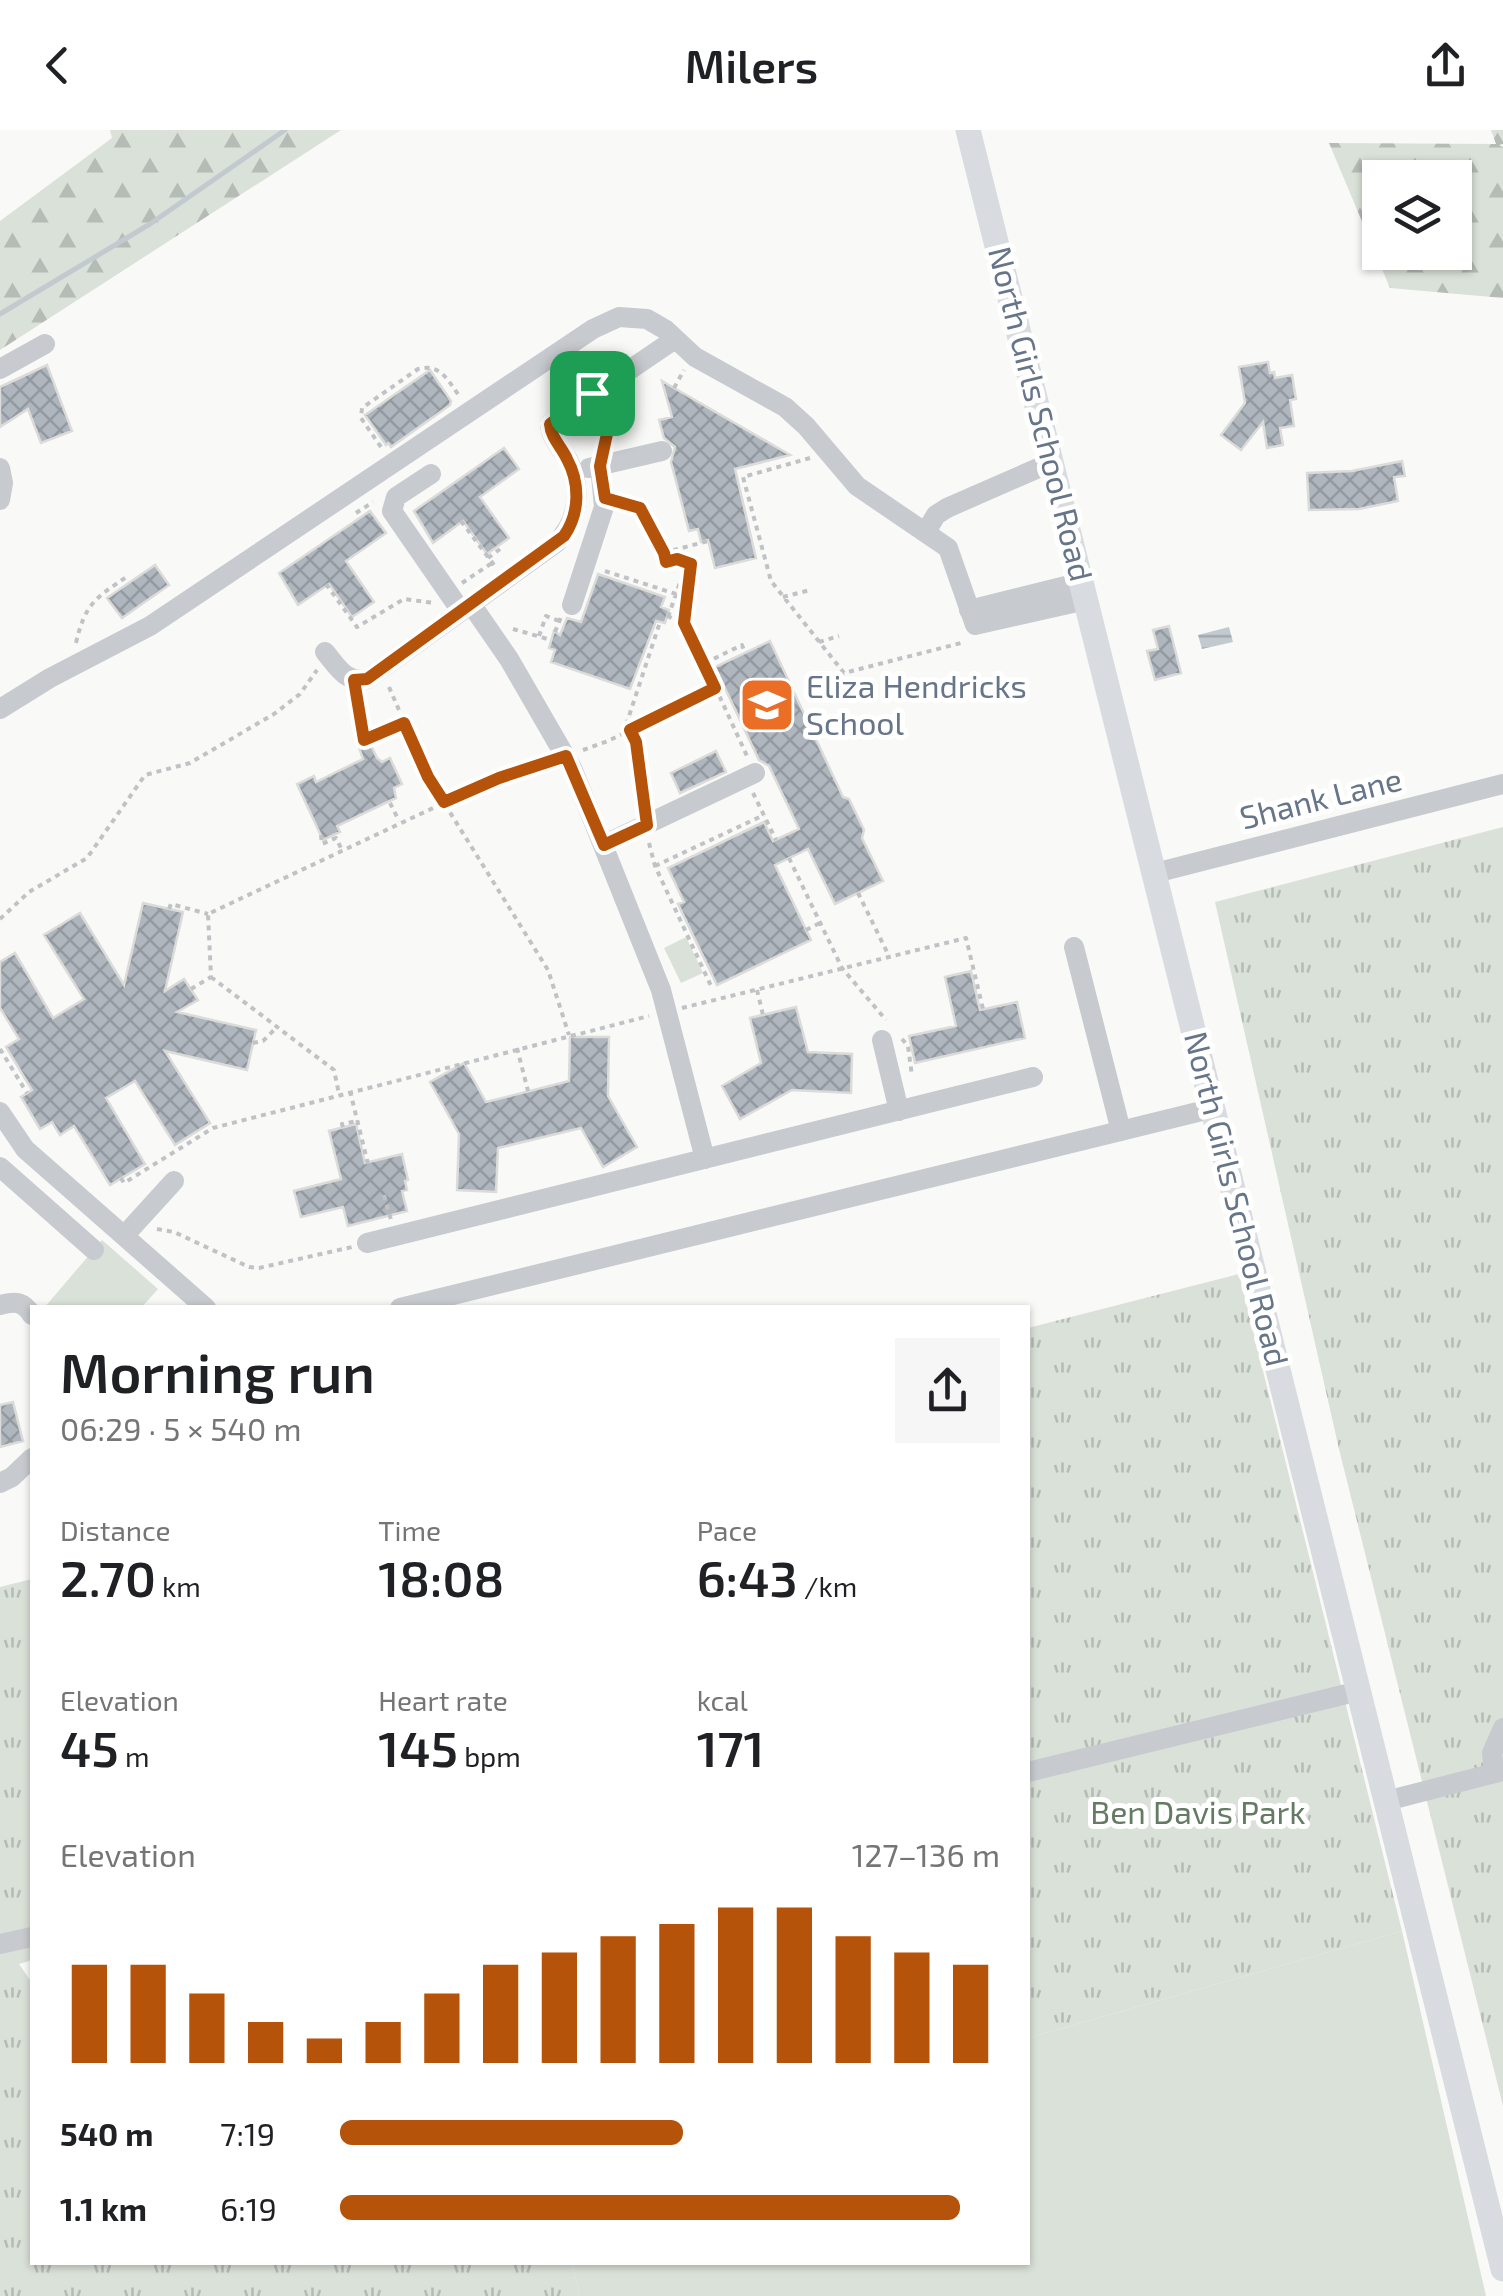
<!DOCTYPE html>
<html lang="en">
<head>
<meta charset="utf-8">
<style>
  :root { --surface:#fff; --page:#f6f6f6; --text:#202124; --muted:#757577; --accent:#b45309 }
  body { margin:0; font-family:"Exo 2",sans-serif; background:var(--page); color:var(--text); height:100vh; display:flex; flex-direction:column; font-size:38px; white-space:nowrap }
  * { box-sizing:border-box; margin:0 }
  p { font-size:32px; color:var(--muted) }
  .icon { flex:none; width:55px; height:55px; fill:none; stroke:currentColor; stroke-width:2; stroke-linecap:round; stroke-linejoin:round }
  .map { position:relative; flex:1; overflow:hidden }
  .drawer { position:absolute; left:30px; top:1175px; width:1000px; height:960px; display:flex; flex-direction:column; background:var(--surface); border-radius:0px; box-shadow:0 2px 8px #0004 }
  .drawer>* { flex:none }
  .controls { position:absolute; left:1362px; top:30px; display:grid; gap:20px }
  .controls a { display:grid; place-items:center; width:110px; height:110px; border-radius:0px; background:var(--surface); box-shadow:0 2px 8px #0004; font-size:50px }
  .pin { position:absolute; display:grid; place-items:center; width:85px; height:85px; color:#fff; margin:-42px; border-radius:20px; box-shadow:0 5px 15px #0006 }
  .round { display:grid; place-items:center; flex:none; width:105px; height:105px; border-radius:0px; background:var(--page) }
  .headline { display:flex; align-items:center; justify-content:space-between; height:170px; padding:0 30px }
  h1 { font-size:55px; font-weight:600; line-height:75px }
  .stats { display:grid; grid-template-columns:repeat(3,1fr); gap:15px; height:170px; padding:10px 30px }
  .stats div { display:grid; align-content:center }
  .stats b { font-size:50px; font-weight:600 }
  .stats small { font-size:28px; font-weight:400 }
  .stats p { font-size:28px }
  .chart { height:280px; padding:20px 30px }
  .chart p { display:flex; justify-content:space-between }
  .chart svg { width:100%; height:180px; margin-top:10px; stroke:var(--accent); stroke-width:6 }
  ul { padding:0 30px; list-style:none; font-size:32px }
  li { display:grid; grid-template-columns:160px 120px 1fr; align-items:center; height:75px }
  li i { height:25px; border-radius:12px; background:var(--accent) }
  header { display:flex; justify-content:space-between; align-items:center; height:130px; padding:0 30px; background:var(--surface); font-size:45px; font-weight:600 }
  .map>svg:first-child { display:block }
  .grass { fill:#dae1d8 }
  .forest { fill:url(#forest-firs); fill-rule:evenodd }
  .park { fill:url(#park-tufts) }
  .water { fill:url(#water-rules) }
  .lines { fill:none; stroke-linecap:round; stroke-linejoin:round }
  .stream { stroke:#c2cad0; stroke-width:5 }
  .building { fill:url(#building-cross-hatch); stroke:#dbdbd9; stroke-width:2.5 }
  .path { stroke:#c0c2c5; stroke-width:4; stroke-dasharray:5 5; stroke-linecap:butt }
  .minor { stroke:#c7cace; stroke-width:20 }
  .major { stroke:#d8dbe0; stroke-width:25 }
  .route-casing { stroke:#fff; stroke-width:20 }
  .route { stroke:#b45309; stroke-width:12 }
  .labels { text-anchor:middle; stroke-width:10; stroke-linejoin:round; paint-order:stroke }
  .street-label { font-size:32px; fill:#677589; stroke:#fff }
  .poi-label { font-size:32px; fill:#677589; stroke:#fff; text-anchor:start }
  .park-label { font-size:32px; fill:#647a62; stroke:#fff }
</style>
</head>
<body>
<header><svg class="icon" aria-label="back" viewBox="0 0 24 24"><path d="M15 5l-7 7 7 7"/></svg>Milers<svg class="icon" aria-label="share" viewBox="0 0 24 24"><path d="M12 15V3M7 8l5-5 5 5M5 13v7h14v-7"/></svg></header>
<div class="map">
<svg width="1503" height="2166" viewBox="0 0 1503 2166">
  <defs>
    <pattern id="forest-firs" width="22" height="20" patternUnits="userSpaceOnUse" patternTransform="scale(2.5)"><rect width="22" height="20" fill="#dae1d8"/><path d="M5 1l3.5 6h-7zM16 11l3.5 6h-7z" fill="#b5bbb5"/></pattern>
    <pattern id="park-tufts" width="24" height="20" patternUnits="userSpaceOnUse" patternTransform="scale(2.5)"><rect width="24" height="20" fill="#dae1d8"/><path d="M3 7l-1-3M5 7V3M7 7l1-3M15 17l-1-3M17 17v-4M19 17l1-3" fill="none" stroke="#b5bbb5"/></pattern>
    <pattern id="water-rules" width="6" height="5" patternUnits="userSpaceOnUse" patternTransform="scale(2.5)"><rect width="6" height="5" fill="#c2cad0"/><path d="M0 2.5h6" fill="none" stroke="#a1a9af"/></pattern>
    <pattern id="building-cross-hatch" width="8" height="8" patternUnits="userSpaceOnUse" patternTransform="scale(2.5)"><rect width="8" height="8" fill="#b0b6be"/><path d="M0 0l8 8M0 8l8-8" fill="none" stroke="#9399a0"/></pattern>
  </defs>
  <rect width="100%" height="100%" fill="#f9f9f7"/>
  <path class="grass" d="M 686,807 L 703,843 L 681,853 L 664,818 Z
    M 102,1110 L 158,1159 L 142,1177 L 44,1178 Z
    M 1402,1801 L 1486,2166 L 580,2166 L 572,2133 L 1028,2132 L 1028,1908 Z"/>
  <path class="forest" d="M 110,0 L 341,0 L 0,220 L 0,91 L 112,8 Z
    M 1491,0 L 1503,0 L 1503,14 L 1499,15 L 1503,17 L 1503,168 L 1390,158 L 1329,13 L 1496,14 ZM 1380,48 L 1455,48 L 1455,122 L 1380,122 Z"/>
  <path class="park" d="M 1503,697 L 1503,1976 L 1339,1319 L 1215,772 Z
    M 1239,1144 L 1402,1801 L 1028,1908 L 1028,1198 Z
    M 32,1449 L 32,1830 L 19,1834 L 32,1853 L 32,2132 L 572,2133 L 580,2166 L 0,2166 L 0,1457 Z"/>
  <path class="water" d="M 1229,497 L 1233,512 L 1202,519 L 1198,505 Z"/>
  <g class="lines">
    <path class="stream" d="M 0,184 L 150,94 L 285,0"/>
  </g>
  <path class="building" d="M 1268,232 L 1270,243 L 1274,242 L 1275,248 L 1292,245 L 1296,269 L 1290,270 L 1294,296 L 1280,298 L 1283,315 L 1267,318 L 1263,292 L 1241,320 L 1221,305 L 1245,273 L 1239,237 Z
    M 47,235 L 72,301 L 41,313 L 28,279 L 0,297 L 0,257 Z
    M 430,240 L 451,271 L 450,275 L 391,317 L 388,313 L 386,315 L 365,285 Z
    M 662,251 L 790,325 L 735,339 L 756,428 L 715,438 L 708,410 L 701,412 L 698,399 L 689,401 L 671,332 L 675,317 L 664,308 L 659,290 L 672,287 Z
    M 504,318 L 519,339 L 480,367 L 509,408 L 487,424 L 463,391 L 433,413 L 414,381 Z
    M 1402,331 L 1405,346 L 1394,347 L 1398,371 L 1359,379 L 1309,380 L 1307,343 L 1352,341 Z
    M 370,381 L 386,403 L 346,431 L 374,472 L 352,487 L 329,454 L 298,475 L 279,443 Z
    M 155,435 L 169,455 L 122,488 L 107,468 Z
    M 598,444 L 665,467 L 661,477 L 669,480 L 665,493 L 656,491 L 630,559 L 551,532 L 555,520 L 549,518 L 554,501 L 560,505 L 567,488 L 581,492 Z
    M 1169,496 L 1181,543 L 1155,550 L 1147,521 L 1158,519 L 1153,500 Z
    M 770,511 L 843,667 L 849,669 L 864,700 L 862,708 L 883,751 L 835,774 L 808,719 L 775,735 L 811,810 L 717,855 L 678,774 L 684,772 L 668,738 L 764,692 L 773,711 L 799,699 L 769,636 L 759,630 L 715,537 Z
    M 363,599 L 377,628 L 382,632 L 390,628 L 402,654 L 394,658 L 396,668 L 337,696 L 340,702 L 323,710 L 297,654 L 314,646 L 316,652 L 363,629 L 354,603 Z
    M 716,621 L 726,642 L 680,663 L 671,643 Z
    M 143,773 L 183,782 L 165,861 L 184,849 L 198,870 L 177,882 L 256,900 L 247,940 L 165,921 L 210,993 L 175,1015 L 135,951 L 106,968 L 145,1034 L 110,1055 L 74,996 L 60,1005 L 52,992 L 40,999 L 21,967 L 32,960 L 6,917 L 19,909 L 0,878 L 0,832 L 15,823 L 53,888 L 84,869 L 44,805 L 80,783 L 124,855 Z
    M 971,841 L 980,880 L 1017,872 L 1025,908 L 915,933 L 909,906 L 956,896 L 945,847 Z
    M 796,877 L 808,922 L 852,924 L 851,963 L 792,960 L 740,989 L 722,956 L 761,933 L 750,888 Z
    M 570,907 L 609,907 L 608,966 L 637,1017 L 603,1037 L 581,998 L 498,1018 L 496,1062 L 457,1060 L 459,1004 L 430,952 L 464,933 L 486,972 L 569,951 Z
    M 356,994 L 365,1033 L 402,1024 L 408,1050 L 405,1051 L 407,1060 L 402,1061 L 407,1081 L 348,1096 L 343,1077 L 301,1087 L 294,1061 L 341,1049 L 329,1001 Z
    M 13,1272 L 23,1311 L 0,1317 L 0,1275 Z"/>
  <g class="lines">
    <path class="path" d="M 674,258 L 684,240
      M 603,279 L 610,290 L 605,316
      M 381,317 L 361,288 L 362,278 L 418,239 C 441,233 448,251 460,267
      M 810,328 L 743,347 L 771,451 L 844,543 L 965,512
      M 624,374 L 639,378 L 663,421
      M 356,383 L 373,372
      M 461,391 L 494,435
      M 488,428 L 500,419 L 498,416
      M 605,441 L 676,464
      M 462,453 L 492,433
      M 326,454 L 357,497 L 404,469 L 434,473
      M 783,467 L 810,460
      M 667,486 L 684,493 L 689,500 L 747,626
      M 668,487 L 687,432 L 677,429 L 666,432 L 663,423 L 708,411
      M 684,493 L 691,434 L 687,432
      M 513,499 L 551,510
      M 555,502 L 561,487
      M 539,506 L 546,486 L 559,491
      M 819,512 L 839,506
      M 76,513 C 85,474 95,468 128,446
      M 705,533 L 742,515 L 745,523
      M 389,557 L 428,647 L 548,840 L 569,905
      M 357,566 L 368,625
      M 630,600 L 636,612 L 644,674
      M 623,604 L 660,492
      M 364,610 L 404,593
      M 583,620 L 608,611 L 723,554
      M 753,663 L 776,710
      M 390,673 L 399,691
      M 321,705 L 322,714 L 336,708 L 342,720
      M 649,713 L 655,736 L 712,858
      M 789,728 L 842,838 L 886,890
      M 655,736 L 764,685
      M 858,763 L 889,826
      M 169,779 L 171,774 L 208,784
      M 0,789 L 29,762 L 87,728 L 145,645 L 190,633 L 274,584 L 300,564 L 317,540
      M 806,800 L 820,793
      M 211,847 L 334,940 L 339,964
      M 191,859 L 211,847 L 208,784 L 484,654 L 545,633
      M 757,860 L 763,885
      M 682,878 L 966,808 L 983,879
      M 902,909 L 908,916 L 912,946
      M 253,913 L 263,911 L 277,897
      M 517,918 L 528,961
      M 0,919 L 27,963
      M 350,961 L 368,1034
      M 343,997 L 342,994 L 357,991
      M 121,1048 L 124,1053 L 213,998 L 649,886
      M 384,1065 L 391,1090
      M 157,1099 L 174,1102 L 249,1137 L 259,1138 L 352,1117"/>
    <path class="minor" d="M 0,239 L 45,214
      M 0,338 L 3,353 L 0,370
      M 589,338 L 662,321
      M 431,344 L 396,367 L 392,381 L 461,481
      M 927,400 L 936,385 L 947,378 L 1052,332
      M 471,474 L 509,529 L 572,638 L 661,860 L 705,1029
      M 572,475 L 604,377 L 600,335
      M 969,480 L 1082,452
      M 325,522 C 337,536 346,554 367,549 L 556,413 C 579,391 582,358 568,330 C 561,317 551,309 550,294 L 675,209
      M 0,579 L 50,548 L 150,496 L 593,199 L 619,187 L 647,189 L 666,200 L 695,227 L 785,277 L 806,296 L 857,356 L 948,418 L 975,495 L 1086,470
      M 603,715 L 755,643
      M 1155,743 L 1503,654
      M 1074,817 L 1121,1001
      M 882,910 L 899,981
      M 0,982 L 25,1019 L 206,1178
      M 0,1037 L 94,1120
      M 124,1106 L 174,1051
      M 367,1113 L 1033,947
      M 0,1175 C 15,1171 23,1171 32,1185
      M 400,1178 L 1214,978
      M 0,1353 L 12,1347 L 32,1328
      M 1028,1642 L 1359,1561
      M 1494,1643 L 1492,1623 L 1503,1598
      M 1386,1671 L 1503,1641
      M 0,1814 L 32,1807"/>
    <path class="major" d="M 968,0 L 1503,2139"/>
  </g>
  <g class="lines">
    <g class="route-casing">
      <path id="route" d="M 592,263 L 610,290 L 600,336 L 605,368 L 640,378 L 664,423 L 666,432 L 677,429 L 691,434 L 684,493 L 715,558 L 630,600 L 636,612 L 647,695 L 604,715 L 566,626 L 499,648 L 444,672 L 428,647 L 404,593 L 364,610 L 354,550 L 367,549 L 564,406 C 580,383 580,353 567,329 C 561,316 551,308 550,294 Z"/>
    </g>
    <use href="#route" class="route"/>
  </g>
  <defs>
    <g id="school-square" transform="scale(2.875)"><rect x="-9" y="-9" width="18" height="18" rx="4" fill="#ea6e26" stroke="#fff"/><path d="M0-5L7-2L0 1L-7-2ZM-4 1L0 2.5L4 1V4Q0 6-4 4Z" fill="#fff"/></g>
  </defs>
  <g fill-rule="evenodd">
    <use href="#school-square" x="767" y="575"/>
  </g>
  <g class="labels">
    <g class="street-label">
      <text transform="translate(1040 284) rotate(76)" y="11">North Girls School Road</text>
      <text transform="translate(1321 669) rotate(-14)" y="11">Shank Lane</text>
      <text transform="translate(1236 1069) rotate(76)" y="11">North Girls School Road</text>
    </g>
    <g class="poi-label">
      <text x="806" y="568">Eliza Hendricks<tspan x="806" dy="37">School</tspan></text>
    </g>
    <g class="park-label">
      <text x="1198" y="1694">Ben Davis Park</text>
    </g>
  </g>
</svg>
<div class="controls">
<a><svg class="icon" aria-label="layers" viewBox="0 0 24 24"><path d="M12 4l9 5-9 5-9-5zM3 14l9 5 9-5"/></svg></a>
</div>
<div class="pin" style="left:592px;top:263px;background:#1e9e55"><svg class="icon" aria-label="arrive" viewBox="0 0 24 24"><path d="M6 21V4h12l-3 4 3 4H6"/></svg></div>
<section class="drawer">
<div class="headline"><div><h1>Morning run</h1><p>06:29 · 5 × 540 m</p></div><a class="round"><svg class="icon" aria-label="share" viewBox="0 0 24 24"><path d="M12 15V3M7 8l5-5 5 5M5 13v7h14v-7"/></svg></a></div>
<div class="stats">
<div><p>Distance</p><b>2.70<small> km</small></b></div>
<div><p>Time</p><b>18:08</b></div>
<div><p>Pace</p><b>6:43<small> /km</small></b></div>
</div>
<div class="stats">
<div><p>Elevation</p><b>45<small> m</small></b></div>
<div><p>Heart rate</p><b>145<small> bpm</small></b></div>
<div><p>kcal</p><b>171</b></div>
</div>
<div class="chart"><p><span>Elevation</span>127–136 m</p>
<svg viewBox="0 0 160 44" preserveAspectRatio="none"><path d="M5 44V20M15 44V20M25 44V27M35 44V34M45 44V38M55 44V34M65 44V27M75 44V20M85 44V17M95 44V13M105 44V10M115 44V6M125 44V6M135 44V13M145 44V17M155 44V20"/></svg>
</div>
<ul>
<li><b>540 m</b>7:19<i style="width:52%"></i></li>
<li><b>1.1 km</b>6:19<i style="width:94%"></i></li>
</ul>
</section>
</div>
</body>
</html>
